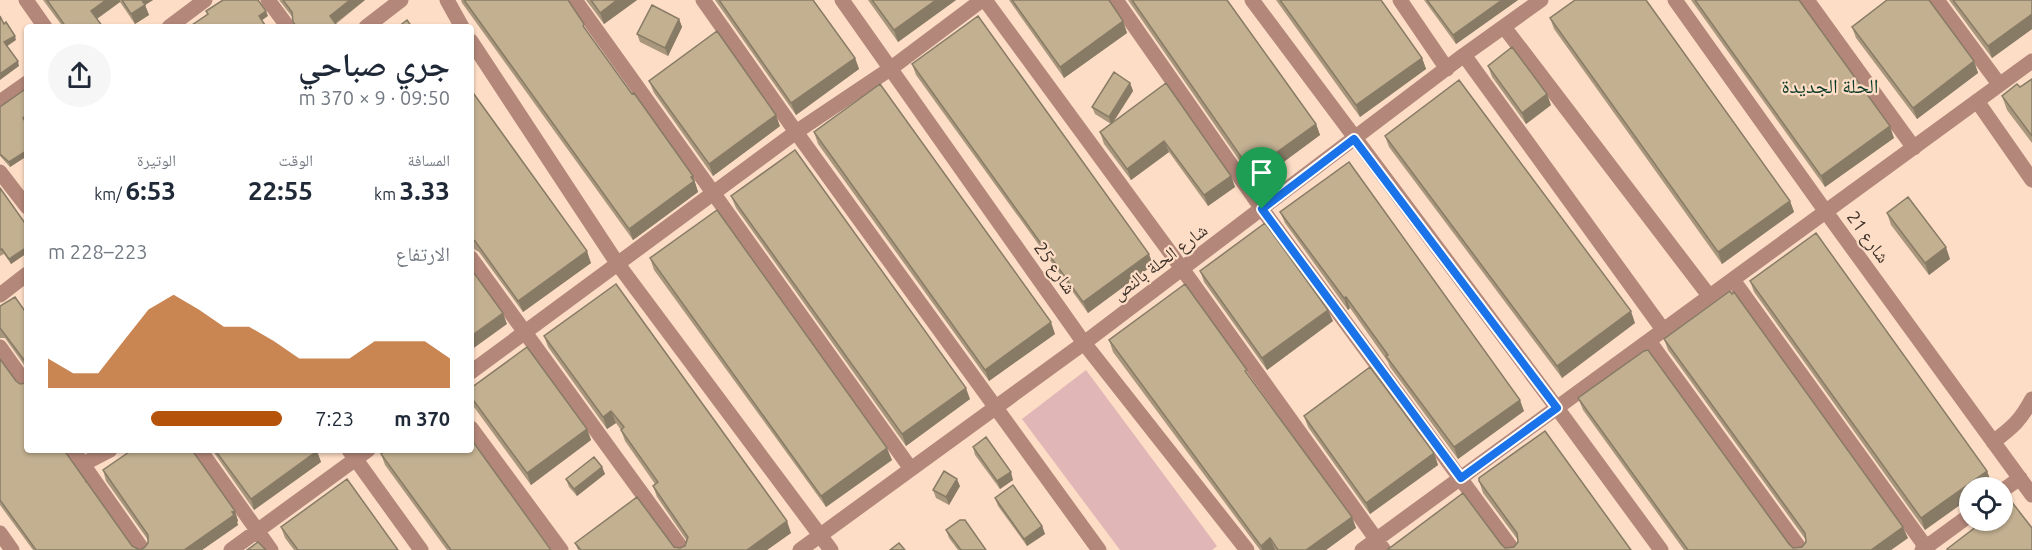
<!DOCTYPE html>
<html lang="ar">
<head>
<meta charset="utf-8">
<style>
  :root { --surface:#fff; --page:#f6f6f7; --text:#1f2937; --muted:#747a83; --accent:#b45309 }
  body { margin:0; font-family:Ubuntu,"Noto Naskh Arabic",sans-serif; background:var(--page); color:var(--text); direction:rtl; height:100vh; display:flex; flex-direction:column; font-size:22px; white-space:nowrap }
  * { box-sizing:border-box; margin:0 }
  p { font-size:20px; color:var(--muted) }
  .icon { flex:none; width:33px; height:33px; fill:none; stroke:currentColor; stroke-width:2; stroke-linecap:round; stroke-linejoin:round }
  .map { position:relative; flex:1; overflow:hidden; direction:ltr }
  .details { position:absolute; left:24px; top:24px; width:450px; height:429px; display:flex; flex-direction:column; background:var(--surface); border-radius:6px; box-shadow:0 2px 4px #0004; direction:rtl }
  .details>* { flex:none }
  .controls { position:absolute; left:1959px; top:477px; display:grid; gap:12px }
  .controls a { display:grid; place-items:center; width:54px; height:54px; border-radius:50%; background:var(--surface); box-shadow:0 2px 4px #0004; font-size:30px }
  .pin { position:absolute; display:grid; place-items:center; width:51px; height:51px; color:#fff; margin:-62px -26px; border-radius:50% 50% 50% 0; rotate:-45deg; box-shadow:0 0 6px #0007 }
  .pin .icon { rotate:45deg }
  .round { display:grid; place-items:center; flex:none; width:63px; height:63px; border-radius:32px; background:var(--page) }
  .summary { display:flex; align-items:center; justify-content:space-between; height:102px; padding:0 24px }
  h1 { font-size:33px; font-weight:600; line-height:45px }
  .metrics { display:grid; grid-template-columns:repeat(3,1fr); gap:9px; height:102px; padding:6px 24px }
  .metrics div { display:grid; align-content:center }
  .metrics b { font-size:26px; font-weight:600 }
  .metrics small { font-size:16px; font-weight:400 }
  .metrics p { font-size:16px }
  .chart { height:168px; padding:12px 24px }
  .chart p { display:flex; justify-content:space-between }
  .chart svg { width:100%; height:108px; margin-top:6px; fill:var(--accent); opacity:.7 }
  ul { padding:0 24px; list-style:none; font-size:20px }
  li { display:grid; grid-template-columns:96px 72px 1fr; align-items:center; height:45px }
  li i { height:15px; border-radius:8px; background:var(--accent) }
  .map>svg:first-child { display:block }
  .green { fill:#e1b6b7 }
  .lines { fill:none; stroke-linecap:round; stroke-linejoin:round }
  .minor { stroke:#b3877a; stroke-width:15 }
  .wall { fill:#a8977d }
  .shaded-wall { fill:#887b66 }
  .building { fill:#c3b091; stroke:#887b66; stroke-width:1.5 }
  .route-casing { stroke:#fff; stroke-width:12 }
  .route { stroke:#1a73e8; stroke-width:8 }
  .labels { text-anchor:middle; stroke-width:4.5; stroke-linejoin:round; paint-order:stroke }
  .street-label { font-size:18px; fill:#3e3229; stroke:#fdddc6 }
  .neighbourhood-label { font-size:20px; fill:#0a3a28; stroke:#fdddc6 }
</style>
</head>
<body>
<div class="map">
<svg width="2032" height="550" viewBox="0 0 2032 550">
  <rect width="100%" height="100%" fill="#fdddc6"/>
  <path class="green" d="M 1086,370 L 1217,546 L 1212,550 L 1120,550 L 1022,419 Z"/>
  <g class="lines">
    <path class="minor" d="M 26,0 L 45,27
      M 268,0 L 288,27
      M 447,0 L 462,27
      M 575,0 L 911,469
      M 703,0 L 796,132 L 1099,550
      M 842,0 L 1084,343 L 1247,550
      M 985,0 L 1183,270 L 1384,550
      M 1116,0 L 1262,209 L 1513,550
      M 1252,0 L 1557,408 L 1661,550
      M 1400,0 L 1447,69
      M 1675,0 L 1826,212 L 2032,495
      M 1807,0 L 1914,148
      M 1937,0 L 1999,84
      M 169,27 L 205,0
      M 366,27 L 401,0
      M 1504,27 L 1710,297
      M 471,41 L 617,263 L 831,550
      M 1464,55 L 1664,331
      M 1977,101 L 2032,180
      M 0,102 L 27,83
      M 0,172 L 27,207
      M 471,258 L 683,550
      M 1733,280 L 1928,550
      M 0,295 L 27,274
      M 1649,341 L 1801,550
      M 0,347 L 27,385
      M 471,372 L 796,132 L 890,69 L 982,0
      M 471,428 L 561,550
      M 1993,442 C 2013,427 2020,421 2032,399
      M 73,450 L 143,550
      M 200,450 L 271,550
      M 349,450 L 421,550
      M 83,464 L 110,450
      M 2002,491 L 2020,478
      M 0,533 L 12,550
      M 231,550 L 368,450
      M 800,550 L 1084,343 L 1464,55 L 1541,0
      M 1362,550 L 2032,61
      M 1922,550 L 1970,515"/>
  </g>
  <path class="wall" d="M 43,0 L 153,0 L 145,5 L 149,15 L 135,24 L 120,2 L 97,19 L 103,27 L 63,27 Z
    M 279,0 L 365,0 L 336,24 L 338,27 L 295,27 L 293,18 Z
    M 461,0 L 568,0 L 587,32 L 632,94 L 693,176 L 698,192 L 633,240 L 462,3 Z
    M 586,0 L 637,0 L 604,24 Z
    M 715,0 L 813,0 L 855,58 L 859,69 L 796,115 Z
    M 868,0 L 956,0 L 898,42 Z
    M 1009,0 L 1109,0 L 1123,21 L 1127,33 L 1064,78 Z
    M 1128,0 L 1227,0 L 1316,124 L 1320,135 L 1255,183 Z
    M 1276,0 L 1381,0 L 1422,58 L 1426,69 L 1360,117 Z
    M 1424,0 L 1518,0 L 1456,44 Z
    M 1691,0 L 1799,0 L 1894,138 L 1825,187 Z
    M 1949,0 L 2032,0 L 2032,29 L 1992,58 Z
    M 1550,18 L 1790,201 L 1794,212 L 1722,264 L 1554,29 Z
    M 679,19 L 682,27 L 668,56 L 640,42 L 637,34 Z
    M 1852,27 L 1974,61 L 1978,73 L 1917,119 L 1856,38 Z
    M 912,64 L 1153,265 L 1088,313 L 916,75 Z
    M 1488,66 L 1551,105 L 1526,124 L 1492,77 Z
    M 2032,79 L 2032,143 L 2007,110 L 2002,96 L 2020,87 Z
    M 649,81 L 780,126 L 713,176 L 654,93 Z
    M 1130,83 L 1133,91 L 1113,123 L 1166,83 L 1231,176 L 1235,187 L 1208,206 L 1169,152 L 1131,180 L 1104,144 L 1100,132 L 1111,124 L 1095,114 L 1092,107 Z
    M 27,88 L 27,120 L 25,121 L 27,124 L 27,156 L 10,167 L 0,156 L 0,107 Z
    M 471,90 L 591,263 L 523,312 L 479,252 L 474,249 L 471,249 Z
    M 814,132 L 1055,334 L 989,381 L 818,144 Z
    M 1385,136 L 1635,323 L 1562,378 L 1389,147 Z
    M 0,188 L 27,226 L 27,253 L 11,264 L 4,254 L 0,256 Z
    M 731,196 L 970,399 L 906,446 L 736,208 Z
    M 1280,212 L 1524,411 L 1458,459 L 1390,367 L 1388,362 L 1350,308 L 1348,310 L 1285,223 Z
    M 1887,213 L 1950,259 L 1929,275 L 1891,225 Z
    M 650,258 L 892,460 L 826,507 L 654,270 Z
    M 1200,271 L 1333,321 L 1267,370 L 1204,282 Z
    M 1750,281 L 1987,471 L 1991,482 L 1984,488 L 1970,488 L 1925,530 L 1754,292 Z
    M 0,306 L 27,314 L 27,369 L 5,338 L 0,338 Z
    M 544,336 L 791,533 L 767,550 L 578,550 L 575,543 L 680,548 L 685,546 L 687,541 L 657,497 L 653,486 L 655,484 L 625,441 L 621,430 L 616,423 L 607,429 L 548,347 Z
    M 1664,339 L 1908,538 L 1891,550 L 1684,550 L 1583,410 L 1578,398 L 1793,548 L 1802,547 L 1806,542 L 1806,540 L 1668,350 Z
    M 1109,340 L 1249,376 L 1352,517 L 1356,528 L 1326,550 L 1260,550 L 1113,352 Z
    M 0,359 L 27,450 L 132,546 L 140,550 L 145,547 L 148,543 L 148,540 L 106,481 L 103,470 L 235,511 L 238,521 L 237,522 L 238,525 L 202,550 L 33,550 L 0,505 Z
    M 471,388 L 587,429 L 591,440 L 531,485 L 471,403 Z
    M 1304,416 L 1434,453 L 1438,465 L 1370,514 L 1308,427 Z
    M 973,447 L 1013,480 L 1000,489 L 975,455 Z
    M 212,450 L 316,450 L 321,462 L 254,510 Z
    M 381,454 L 551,550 L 447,550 L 385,465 Z
    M 602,467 L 605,474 L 577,496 L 569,487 L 566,479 Z
    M 1479,481 L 1631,550 L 1387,550 L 1514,547 L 1518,542 L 1518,540 L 1483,493 Z
    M 960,486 L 949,505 L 936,498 L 933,490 Z
    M 995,498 L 1042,526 L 1045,534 L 1027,546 L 998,506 Z
    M 281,527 L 398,550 L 294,550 L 285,538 Z
    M 946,530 L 986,550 L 958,550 L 949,538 Z"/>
  <path class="shaded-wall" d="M 106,0 L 120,0 L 120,2 L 95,20 L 91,11 Z
    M 141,0 L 153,0 L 145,5 L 149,15 L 135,24 L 131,14 Z
    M 350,0 L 365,0 L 333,25 L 330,16 Z
    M 617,0 L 637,0 L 604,24 L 600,13 Z
    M 936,0 L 956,0 L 898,42 L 894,30 Z
    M 1502,0 L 1518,0 L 1456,44 L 1453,35 Z
    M 266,11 L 268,16 L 261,21 L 259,16 Z
    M 2032,14 L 2032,29 L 1992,58 L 1988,46 Z
    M 679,19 L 682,27 L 668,56 L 665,48 Z
    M 1123,21 L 1127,33 L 1064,78 L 1060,67 Z
    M 15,36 L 16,40 L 6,47 L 4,42 Z
    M 855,58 L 859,69 L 796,115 L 791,103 Z
    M 1422,58 L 1426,69 L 1360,117 L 1356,105 Z
    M 18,61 L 19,66 L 0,80 L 0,74 Z
    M 1974,61 L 1978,73 L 1917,119 L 1913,108 Z
    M 1130,83 L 1133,91 L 1111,125 L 1109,117 Z
    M 1547,94 L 1551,105 L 1526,124 L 1522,113 Z
    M 27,114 L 27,120 L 24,122 L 23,118 Z
    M 776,115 L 780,126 L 713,176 L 709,164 Z
    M 1316,124 L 1320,135 L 1255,183 L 1251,171 Z
    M 1890,126 L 1894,138 L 1825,187 L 1821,176 Z
    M 1164,141 L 1169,152 L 1131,180 L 1127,169 Z
    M 26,151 L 27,156 L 10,167 L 9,162 Z
    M 693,176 L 698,192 L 633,240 L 629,229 Z
    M 1231,176 L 1235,187 L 1208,206 L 1204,195 Z
    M 1790,201 L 1794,212 L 1722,264 L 1718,252 Z
    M 27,247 L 27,253 L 11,264 L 9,259 Z
    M 1946,247 L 1950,259 L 1929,275 L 1925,263 Z
    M 587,251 L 591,263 L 523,312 L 518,301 Z
    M 1149,254 L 1153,265 L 1088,313 L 1083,302 Z
    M 1346,297 L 1350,308 L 1348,310 L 1344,298 Z
    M 1328,310 L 1333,321 L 1267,370 L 1262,358 Z
    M 1631,311 L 1635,323 L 1562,378 L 1557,366 Z
    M 503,313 L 507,324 L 471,350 L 471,336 Z
    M 1051,322 L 1055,334 L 989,381 L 985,370 Z
    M 966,388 L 970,399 L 906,446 L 902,434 Z
    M 1520,400 L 1524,411 L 1458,459 L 1454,447 Z
    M 611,411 L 616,423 L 607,429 L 603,417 Z
    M 587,429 L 591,440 L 531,485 L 527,473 Z
    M 887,448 L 892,460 L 826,507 L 821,496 Z
    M 317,451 L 321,462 L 254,510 L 251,499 Z
    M 1434,453 L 1438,465 L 1370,514 L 1366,503 Z
    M 602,467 L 605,474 L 577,496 L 574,489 Z
    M 1987,471 L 1991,482 L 1984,488 L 1970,488 L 1970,498 L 1925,530 L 1921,518 Z
    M 1011,472 L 1013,480 L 1000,489 L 997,481 Z
    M 957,479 L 960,486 L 949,505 L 946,497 Z
    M 235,511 L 238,521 L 237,522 L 238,525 L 202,550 L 184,550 Z
    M 1352,517 L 1356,528 L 1326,550 L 1306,550 Z
    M 787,521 L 791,533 L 767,550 L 747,550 Z
    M 1042,526 L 1045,534 L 1027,546 L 1024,539 Z
    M 1903,527 L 1908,538 L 1891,550 L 1871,550 Z
    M 1270,538 L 1275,550 L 1262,550 L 1261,546 Z"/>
  <path class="building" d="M 47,0 L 106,0 L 91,11 L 103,27 L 66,27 Z
    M 122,0 L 142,0 L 145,5 L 131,14 Z
    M 223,0 L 258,0 L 266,11 L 259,16 L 265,25 L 262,27 L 189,27 L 208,14 L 206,11 Z
    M 283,0 L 350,0 L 330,16 L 338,27 L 297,27 L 293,22 L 292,12 Z
    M 464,0 L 568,0 L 584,24 L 583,26 L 632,94 L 634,93 L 693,176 L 691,177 L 694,181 L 629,229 Z
    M 591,0 L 617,0 L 600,13 Z
    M 719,0 L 813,0 L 855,58 L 791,103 Z
    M 872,0 L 936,0 L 894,30 Z
    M 1012,0 L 1109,0 L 1123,21 L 1060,67 Z
    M 1132,0 L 1227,0 L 1316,124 L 1251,171 Z
    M 1280,0 L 1381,0 L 1422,58 L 1356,105 Z
    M 1427,0 L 1502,0 L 1453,35 Z
    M 1575,0 L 1646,0 L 1790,201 L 1718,252 L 1550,18 Z
    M 1695,0 L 1799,0 L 1890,126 L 1821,176 Z
    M 1887,0 L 1929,0 L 1974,61 L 1913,108 L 1852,27 Z
    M 1953,0 L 2032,0 L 2032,14 L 1988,46 Z
    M 652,5 L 679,19 L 665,48 L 637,34 Z
    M 0,16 L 4,24 L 6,22 L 15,36 L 4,42 L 18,61 L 0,74 Z
    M 978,16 L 1149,254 L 1083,302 L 912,64 Z
    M 407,20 L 412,27 L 398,27 Z
    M 717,31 L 776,115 L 709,164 L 649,81 Z
    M 1512,47 L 1547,94 L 1522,113 L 1488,66 Z
    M 1114,72 L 1130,83 L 1109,117 L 1092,107 Z
    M 2032,79 L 2032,136 L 2002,96 L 2017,84 L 2020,87 Z
    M 1459,80 L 1631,311 L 1557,366 L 1385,136 Z
    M 1166,83 L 1231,176 L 1204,195 L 1164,141 L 1127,169 L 1100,132 Z
    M 880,84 L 1051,322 L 985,370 L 814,132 Z
    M 27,88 L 27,114 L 23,118 L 27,124 L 27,153 L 26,151 L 9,162 L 0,154 L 0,107 Z
    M 471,90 L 587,251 L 518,301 L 475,241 L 471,238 Z
    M 795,150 L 966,388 L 902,434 L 731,196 Z
    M 1349,162 L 1520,400 L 1454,447 L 1386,356 L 1388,355 L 1346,297 L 1344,298 L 1280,212 Z
    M 0,188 L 27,226 L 27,247 L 9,259 L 2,249 L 0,250 Z
    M 1908,197 L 1946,247 L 1925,263 L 1887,213 Z
    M 717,210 L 887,448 L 821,496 L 650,258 Z
    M 1265,223 L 1328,310 L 1262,358 L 1200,271 Z
    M 1816,233 L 1987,471 L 1921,518 L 1750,281 Z
    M 471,269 L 503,313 L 471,336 Z
    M 616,284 L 787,521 L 747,550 L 581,550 L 575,543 L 637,497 L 674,547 L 680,548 L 685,546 L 688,537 L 653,486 L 658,482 L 621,430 L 624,427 L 611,411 L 603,417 L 544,336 Z
    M 1185,284 L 1247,370 L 1245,371 L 1352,517 L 1306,550 L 1278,550 L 1270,538 L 1261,546 L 1109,340 Z
    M 1730,291 L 1732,294 L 1734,292 L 1903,527 L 1871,550 L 1688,550 L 1578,398 L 1644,351 L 1648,350 L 1789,544 L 1793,548 L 1802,547 L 1806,542 L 1805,533 L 1664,339 Z
    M 15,297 L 27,314 L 27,364 L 0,328 L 0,306 Z
    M 527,347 L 587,429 L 527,473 L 471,397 L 471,388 Z
    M 0,359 L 16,381 L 20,384 L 27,383 L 27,450 L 64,450 L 86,481 L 85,482 L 86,481 L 132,546 L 140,550 L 145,547 L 148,543 L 148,535 L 103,470 L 132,450 L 192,450 L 235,511 L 232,512 L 234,515 L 184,550 L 36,550 L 0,500 Z
    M 1370,367 L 1434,453 L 1366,503 L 1304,416 Z
    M 1545,431 L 1631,550 L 1387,550 L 1463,493 L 1501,544 L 1505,548 L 1514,547 L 1518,542 L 1517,533 L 1479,481 L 1479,478 Z
    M 986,437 L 1011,472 L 997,481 L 973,447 Z
    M 471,439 L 551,550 L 451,550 L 381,454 L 386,450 L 471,450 Z
    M 215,450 L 316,450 L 317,451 L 251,499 Z
    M 594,457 L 602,467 L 574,489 L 566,479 Z
    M 944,471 L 957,479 L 946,497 L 933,490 Z
    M 347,479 L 398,550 L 298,550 L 281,527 Z
    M 1013,485 L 1042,526 L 1024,539 L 995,498 Z
    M 2011,501 L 2032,528 L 2032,550 L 1948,550 L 1947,549 L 1985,520 L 2002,520 L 2002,507 Z
    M 960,520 L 965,520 L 986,550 L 961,550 L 946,530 Z
    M 258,542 L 266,550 L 247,550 Z
    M 899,543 L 905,550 L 890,550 Z"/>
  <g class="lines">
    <g class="route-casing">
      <path id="route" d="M 1354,139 L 1557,408 L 1461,478 L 1262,209 Z"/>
    </g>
    <use href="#route" class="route"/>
  </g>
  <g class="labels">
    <g class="street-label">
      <text transform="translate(1868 237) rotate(54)" y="6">شارع 21</text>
      <text transform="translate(1160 262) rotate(-37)" y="6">شارع الحلة بالنص</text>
      <text transform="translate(1055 268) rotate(55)" y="6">شارع 25</text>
    </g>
    <g class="neighbourhood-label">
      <text x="1830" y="93">الحلة الجديدة</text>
    </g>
  </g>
</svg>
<div class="controls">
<a><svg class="icon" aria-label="locate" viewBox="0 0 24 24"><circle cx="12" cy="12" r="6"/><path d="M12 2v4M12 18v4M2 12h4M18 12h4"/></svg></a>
</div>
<div class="pin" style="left:1262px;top:209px;background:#1e9e55"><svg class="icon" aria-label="arrive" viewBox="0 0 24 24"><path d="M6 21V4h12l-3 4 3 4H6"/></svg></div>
<section class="details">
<div class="summary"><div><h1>جري صباحي</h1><p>09:50 · 9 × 370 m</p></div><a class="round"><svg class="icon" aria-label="share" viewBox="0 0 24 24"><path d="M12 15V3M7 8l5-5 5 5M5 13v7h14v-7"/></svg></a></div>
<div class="metrics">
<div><p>المسافة</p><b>3.33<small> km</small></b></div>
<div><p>الوقت</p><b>22:55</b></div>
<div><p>الوتيرة</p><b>6:53<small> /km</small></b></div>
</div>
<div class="chart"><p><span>الارتفاع</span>223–228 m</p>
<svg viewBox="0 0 160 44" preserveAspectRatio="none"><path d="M0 44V32L10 38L20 38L30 25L40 12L50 6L60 12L70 19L80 19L90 25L100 32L110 32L120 32L130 25L140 25L150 25L160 32V44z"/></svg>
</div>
<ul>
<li><b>370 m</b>7:23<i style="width:56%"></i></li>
</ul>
</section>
</div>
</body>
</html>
